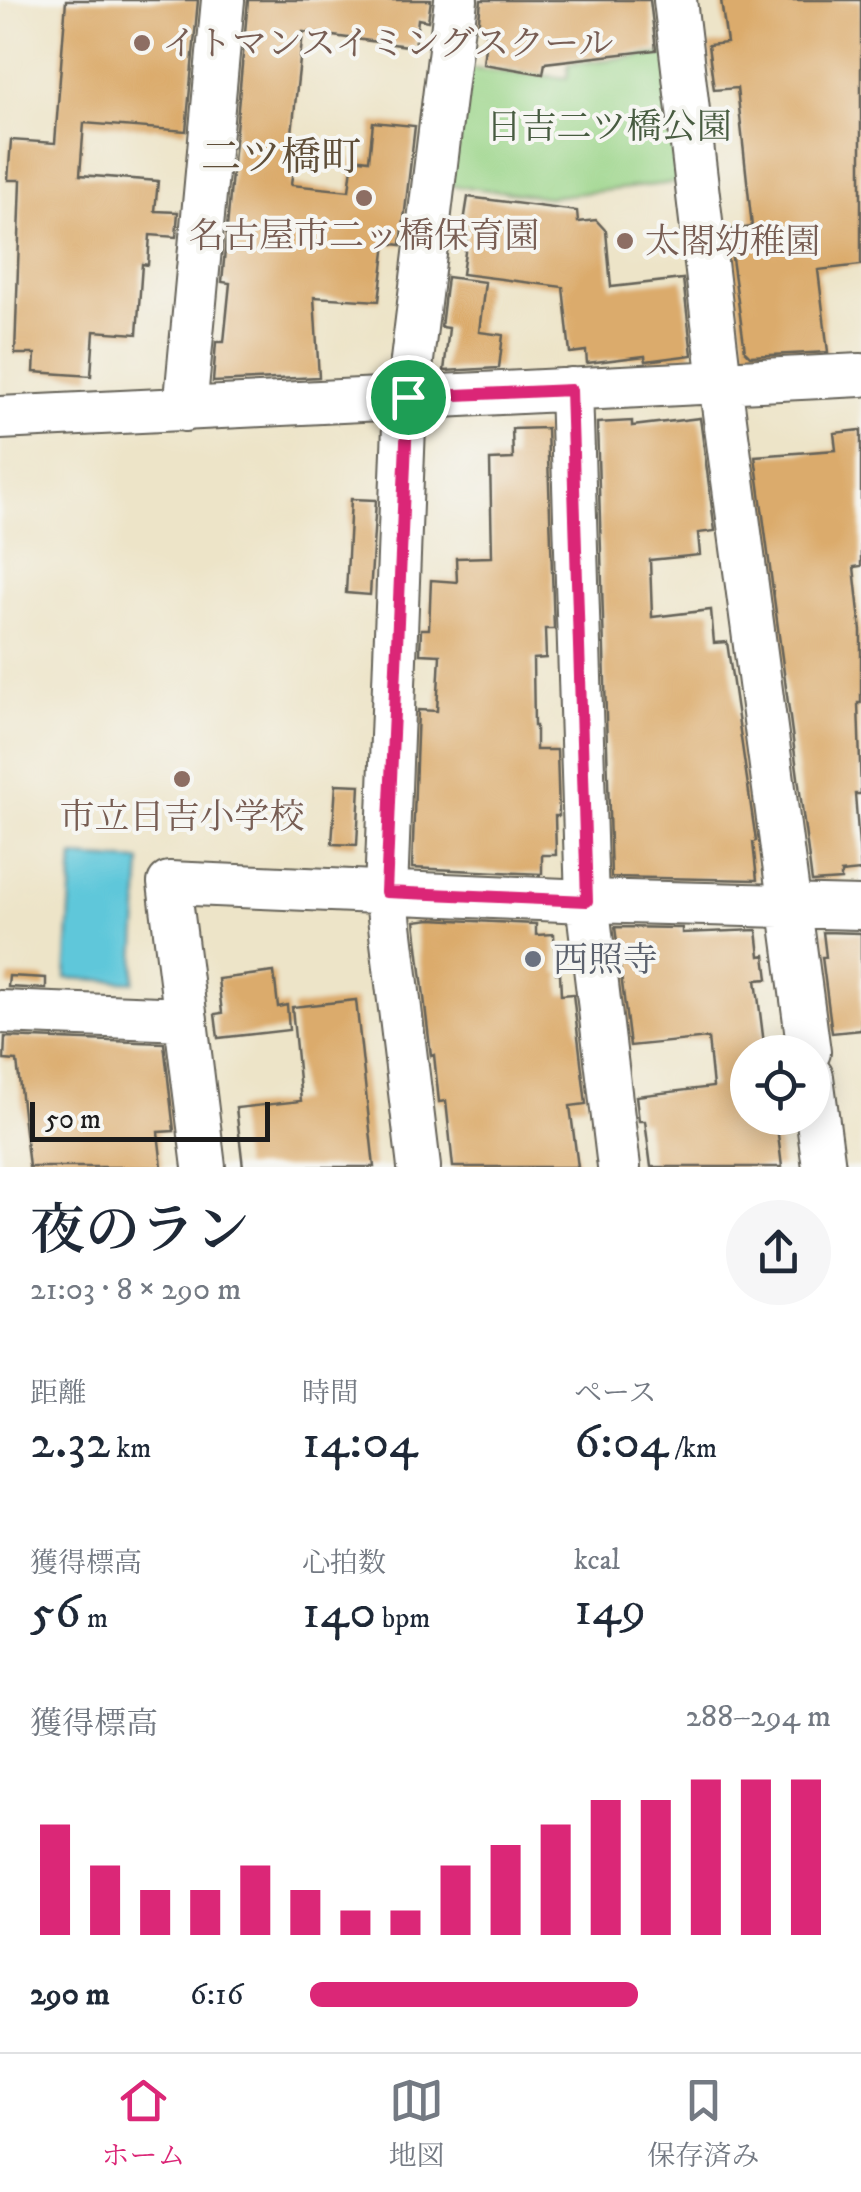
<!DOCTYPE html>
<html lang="ja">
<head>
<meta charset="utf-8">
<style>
  :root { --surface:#fff; --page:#f6f6f7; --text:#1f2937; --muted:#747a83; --line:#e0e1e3; --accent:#db2777 }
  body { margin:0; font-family:"IM FELL DW Pica","Noto Serif JP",serif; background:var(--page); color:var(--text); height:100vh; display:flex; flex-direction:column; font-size:38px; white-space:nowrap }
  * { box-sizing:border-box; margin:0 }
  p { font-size:32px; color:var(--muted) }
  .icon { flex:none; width:55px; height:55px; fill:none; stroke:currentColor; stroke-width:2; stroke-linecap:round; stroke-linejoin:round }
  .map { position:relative; height:1167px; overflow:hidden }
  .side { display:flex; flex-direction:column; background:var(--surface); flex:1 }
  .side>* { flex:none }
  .buttons { position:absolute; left:730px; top:1035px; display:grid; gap:20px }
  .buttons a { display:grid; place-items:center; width:100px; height:100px; border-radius:50%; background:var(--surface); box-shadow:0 5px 25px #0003; font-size:50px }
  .scale { position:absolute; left:30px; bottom:25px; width:240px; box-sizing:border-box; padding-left:10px; border:5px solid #1c1c1c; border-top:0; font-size:28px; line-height:35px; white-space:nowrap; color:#1c1c1c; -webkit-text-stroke:8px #f6f6f2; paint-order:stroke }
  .pin { position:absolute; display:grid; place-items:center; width:85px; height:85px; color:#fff; margin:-42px; border:5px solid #fff; border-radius:50%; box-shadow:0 2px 10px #0007 }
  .round { display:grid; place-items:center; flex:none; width:105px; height:105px; border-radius:52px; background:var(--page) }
  .overview { display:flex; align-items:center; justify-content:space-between; height:170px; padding:0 30px }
  h1 { font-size:55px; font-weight:600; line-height:75px }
  .stats { display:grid; grid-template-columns:repeat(3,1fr); gap:15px; height:170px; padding:10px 30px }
  .stats div { display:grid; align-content:center }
  .stats b { font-size:50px; font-weight:600 }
  .stats small { font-size:28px; font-weight:400 }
  .stats p { font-size:28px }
  .chart { height:280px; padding:20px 30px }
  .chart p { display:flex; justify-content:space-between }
  .chart svg { width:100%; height:180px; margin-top:10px; stroke:var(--accent); stroke-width:6 }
  ul { padding:0 30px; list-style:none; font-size:32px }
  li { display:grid; grid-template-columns:160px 120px 1fr; align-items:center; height:75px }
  li i { height:25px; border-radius:12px; background:var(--accent) }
  .dock { display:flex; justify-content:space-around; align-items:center; height:140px; border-top:2px solid var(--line); background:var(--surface); font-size:28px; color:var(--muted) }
  .dock a { display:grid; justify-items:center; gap:5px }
  .dock .on { color:var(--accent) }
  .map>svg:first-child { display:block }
  .green { fill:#9ad487; stroke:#5b7852; stroke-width:2.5 }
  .water { fill:#5ec7da; stroke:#3d727b; stroke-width:2.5 }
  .building { fill:#dbab6c }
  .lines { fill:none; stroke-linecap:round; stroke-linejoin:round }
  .minor-casing { stroke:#656258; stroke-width:46 }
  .minor { stroke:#fff; stroke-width:42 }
  .route-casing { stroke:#fff; stroke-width:20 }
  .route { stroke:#db2777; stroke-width:12 }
  .education-dot { fill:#8d6e63; stroke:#f6f6f2; stroke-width:4 }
  .worship-dot { fill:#6b7280; stroke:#f6f6f2; stroke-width:4 }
  .labels { text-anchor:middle; stroke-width:8; stroke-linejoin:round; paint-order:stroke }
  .education-label { font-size:35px; fill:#785e54; stroke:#f6f6f2; text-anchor:start }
  .park-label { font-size:35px; fill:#485c41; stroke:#f6f6f2 }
  .worship-label { font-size:35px; fill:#5b616d; stroke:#f6f6f2; text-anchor:start }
  .quarter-label { font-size:40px; fill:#5f4e38; stroke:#f6f6f2 }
</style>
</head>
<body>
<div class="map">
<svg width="861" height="1167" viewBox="0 0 861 1167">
  <rect width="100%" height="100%" fill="#f6f6f2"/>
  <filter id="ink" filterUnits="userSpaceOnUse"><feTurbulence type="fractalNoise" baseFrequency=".01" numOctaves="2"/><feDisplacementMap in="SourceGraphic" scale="20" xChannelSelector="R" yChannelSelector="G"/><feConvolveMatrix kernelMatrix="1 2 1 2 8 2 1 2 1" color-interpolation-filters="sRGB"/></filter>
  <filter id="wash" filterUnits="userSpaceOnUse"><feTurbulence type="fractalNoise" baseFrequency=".0048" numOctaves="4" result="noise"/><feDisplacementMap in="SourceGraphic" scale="40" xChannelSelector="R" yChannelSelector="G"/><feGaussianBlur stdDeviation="2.25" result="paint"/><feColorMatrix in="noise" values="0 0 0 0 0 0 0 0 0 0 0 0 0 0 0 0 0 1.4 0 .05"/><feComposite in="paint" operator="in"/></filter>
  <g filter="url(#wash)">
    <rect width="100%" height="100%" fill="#ede4c8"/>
    <path class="green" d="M 668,53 L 682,182 L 548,197 L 447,185 L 462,68 L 567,78 L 569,64 Z"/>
    <path class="water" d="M 73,857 L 141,861 L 134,982 L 66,978 Z"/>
    <g id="blocks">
      <path class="building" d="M 66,0 L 198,0 L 186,131 L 84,123 L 80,175 L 158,181 L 155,211 L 178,212 L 176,237 L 150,235 L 148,265 L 142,264 L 137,334 L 94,331 L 91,376 L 34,372 L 35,354 L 15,354 L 21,180 L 8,180 L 11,140 L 55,143 Z
        M 248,0 L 431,0 L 428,21 L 418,19 L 415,47 L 303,32 L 291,142 L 296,143 L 291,185 L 349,191 L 353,158 L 369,160 L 373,122 L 415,126 L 401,245 L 386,243 L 379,301 L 314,297 L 319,377 L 213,382 L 216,342 L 224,342 L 230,283 L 222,282 Z
        M 481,0 L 650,0 L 656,50 L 545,63 L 543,74 L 483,64 L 487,30 L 478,29 Z
        M 721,0 L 861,0 L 861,265 L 818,270 L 828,352 L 750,356 L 745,351 L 728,230 L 752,227 L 737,88 L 714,90 L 708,45 L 727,43 Z
        M 468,197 L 577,211 L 578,222 L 596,220 L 606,231 L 611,287 L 683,279 L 692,355 L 646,361 L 645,356 L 587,363 L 586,351 L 570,353 L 563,287 L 462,274 L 469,223 L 464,222 Z
        M 447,277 L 485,282 L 479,332 L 503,335 L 499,368 L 444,371 L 449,328 L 441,327 Z
        M 700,418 L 715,531 L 698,533 L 700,555 L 650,560 L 652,617 L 711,610 L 714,643 L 727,642 L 756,841 L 753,842 L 757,880 L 611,877 L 597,423 L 632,421 L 632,426 Z
        M 547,428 L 554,629 L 545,629 L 546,658 L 533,659 L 534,726 L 536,726 L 536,750 L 557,750 L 559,816 L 555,816 L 556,855 L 542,855 L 542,874 L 412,868 L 418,710 L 437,711 L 440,655 L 420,654 L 421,629 L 429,629 L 431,580 L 457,582 L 456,558 L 492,557 L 490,460 L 513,459 L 512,429 Z
        M 861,430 L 861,566 L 854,567 L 861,631 L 861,703 L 858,703 L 861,794 L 855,794 L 861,871 L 841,873 L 841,880 L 812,882 L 755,456 L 836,450 L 834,433 Z
        M 351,499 L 376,500 L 370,595 L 346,593 Z
        M 336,784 L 360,785 L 357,845 L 332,844 Z
        M 431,919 L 536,924 L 536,935 L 554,934 L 556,973 L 560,973 L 561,995 L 573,994 L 586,1104 L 570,1106 L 578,1167 L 453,1167 L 446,1101 L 439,1102 L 434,1055 L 431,1056 L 415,921 Z
        M 615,927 L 682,928 L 682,933 L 757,930 L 760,956 L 765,955 L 768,979 L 756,980 L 765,1052 L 748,1052 L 748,1118 L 776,1118 L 782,1167 L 651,1167 L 645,1121 L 639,1121 L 636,1096 L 713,1087 L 708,1038 L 630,1046 Z
        M 823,932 L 861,933 L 861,1030 L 832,1033 L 822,957 L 826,957 Z
        M 274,972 L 278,1007 L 287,1005 L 289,1030 L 218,1038 L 215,1014 L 222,1013 L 218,979 Z
        M 9,976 L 46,978 L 46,989 L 8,987 Z
        M 356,1000 L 374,1167 L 243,1167 L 236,1108 L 301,1101 L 292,1007 Z
        M 5,1037 L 164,1043 L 174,1131 L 158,1132 L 162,1167 L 29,1167 L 17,1061 L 4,1060 Z"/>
    </g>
  </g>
  <g filter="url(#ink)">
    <use href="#blocks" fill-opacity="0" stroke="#656258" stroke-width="2.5"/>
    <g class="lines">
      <g class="minor-casing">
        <path id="minor" d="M 675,0 L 720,382 L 809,1052
          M 571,389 L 587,901 L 619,1167
          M 185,410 L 223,0
          M 0,418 L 861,375
          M 0,1012 L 186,1019
          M 812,1077 L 824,1167
          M 204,1167 L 169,883 L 587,901 L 861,908
          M 419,1167 L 386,892 L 404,426 L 456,0"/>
      </g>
      <use href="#minor" class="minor"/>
    </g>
  </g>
  <g class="lines" filter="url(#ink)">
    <g class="route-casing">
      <path id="route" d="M 571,390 L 587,901 L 386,892 L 408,397 Z"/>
    </g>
    <use href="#route" class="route"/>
  </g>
  <g class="education-dot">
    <circle cx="142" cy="43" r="10"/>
    <circle cx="364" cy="198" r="10"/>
    <circle cx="625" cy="241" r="10"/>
    <circle cx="182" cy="779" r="10"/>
  </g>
  <circle class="worship-dot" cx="533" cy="959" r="10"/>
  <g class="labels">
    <g class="education-label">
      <text x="162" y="55">イトマンスイミングスクール</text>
      <text x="364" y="247" text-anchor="middle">名古屋市二ッ橋保育園</text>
      <text x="645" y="253">太閤幼稚園</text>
      <text x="182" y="828" text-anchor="middle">市立日吉小学校</text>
    </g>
    <g class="park-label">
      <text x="609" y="138">日吉二ツ橋公園</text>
    </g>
    <g class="worship-label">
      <text x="553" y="971">西照寺</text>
    </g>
    <g class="quarter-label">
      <text x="281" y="170">二ツ橋町</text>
    </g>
  </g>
</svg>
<div class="buttons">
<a><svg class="icon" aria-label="locate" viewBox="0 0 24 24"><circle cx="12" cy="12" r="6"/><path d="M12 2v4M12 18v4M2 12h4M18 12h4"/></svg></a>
</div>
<div class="scale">50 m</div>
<div class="pin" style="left:408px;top:397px;background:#1e9e55"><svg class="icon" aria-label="arrive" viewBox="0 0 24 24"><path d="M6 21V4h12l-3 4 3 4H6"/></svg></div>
</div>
<section class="side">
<div class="overview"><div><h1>夜のラン</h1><p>21:03 · 8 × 290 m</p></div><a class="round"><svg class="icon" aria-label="share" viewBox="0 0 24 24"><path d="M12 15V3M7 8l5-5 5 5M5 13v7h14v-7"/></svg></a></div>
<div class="stats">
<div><p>距離</p><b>2.32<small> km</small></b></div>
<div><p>時間</p><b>14:04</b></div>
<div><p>ペース</p><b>6:04<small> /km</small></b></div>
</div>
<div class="stats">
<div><p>獲得標高</p><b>56<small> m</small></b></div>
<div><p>心拍数</p><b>140<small> bpm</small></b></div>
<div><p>kcal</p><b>149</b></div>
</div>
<div class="chart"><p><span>獲得標高</span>288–294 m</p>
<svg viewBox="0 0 160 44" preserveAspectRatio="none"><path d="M5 44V17M15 44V27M25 44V33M35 44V33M45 44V27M55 44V33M65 44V38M75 44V38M85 44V27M95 44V22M105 44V17M115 44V11M125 44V11M135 44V6M145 44V6M155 44V6"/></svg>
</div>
<ul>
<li><b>290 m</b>6:16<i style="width:63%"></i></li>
</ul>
</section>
<nav class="dock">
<a class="on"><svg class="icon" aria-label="home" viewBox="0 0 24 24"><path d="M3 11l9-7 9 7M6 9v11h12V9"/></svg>ホーム</a>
<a><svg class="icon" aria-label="map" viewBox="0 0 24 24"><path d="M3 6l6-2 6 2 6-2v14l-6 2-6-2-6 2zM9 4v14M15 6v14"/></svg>地図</a>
<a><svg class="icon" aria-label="saved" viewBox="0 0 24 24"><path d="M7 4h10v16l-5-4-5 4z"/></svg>保存済み</a>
</nav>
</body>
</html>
